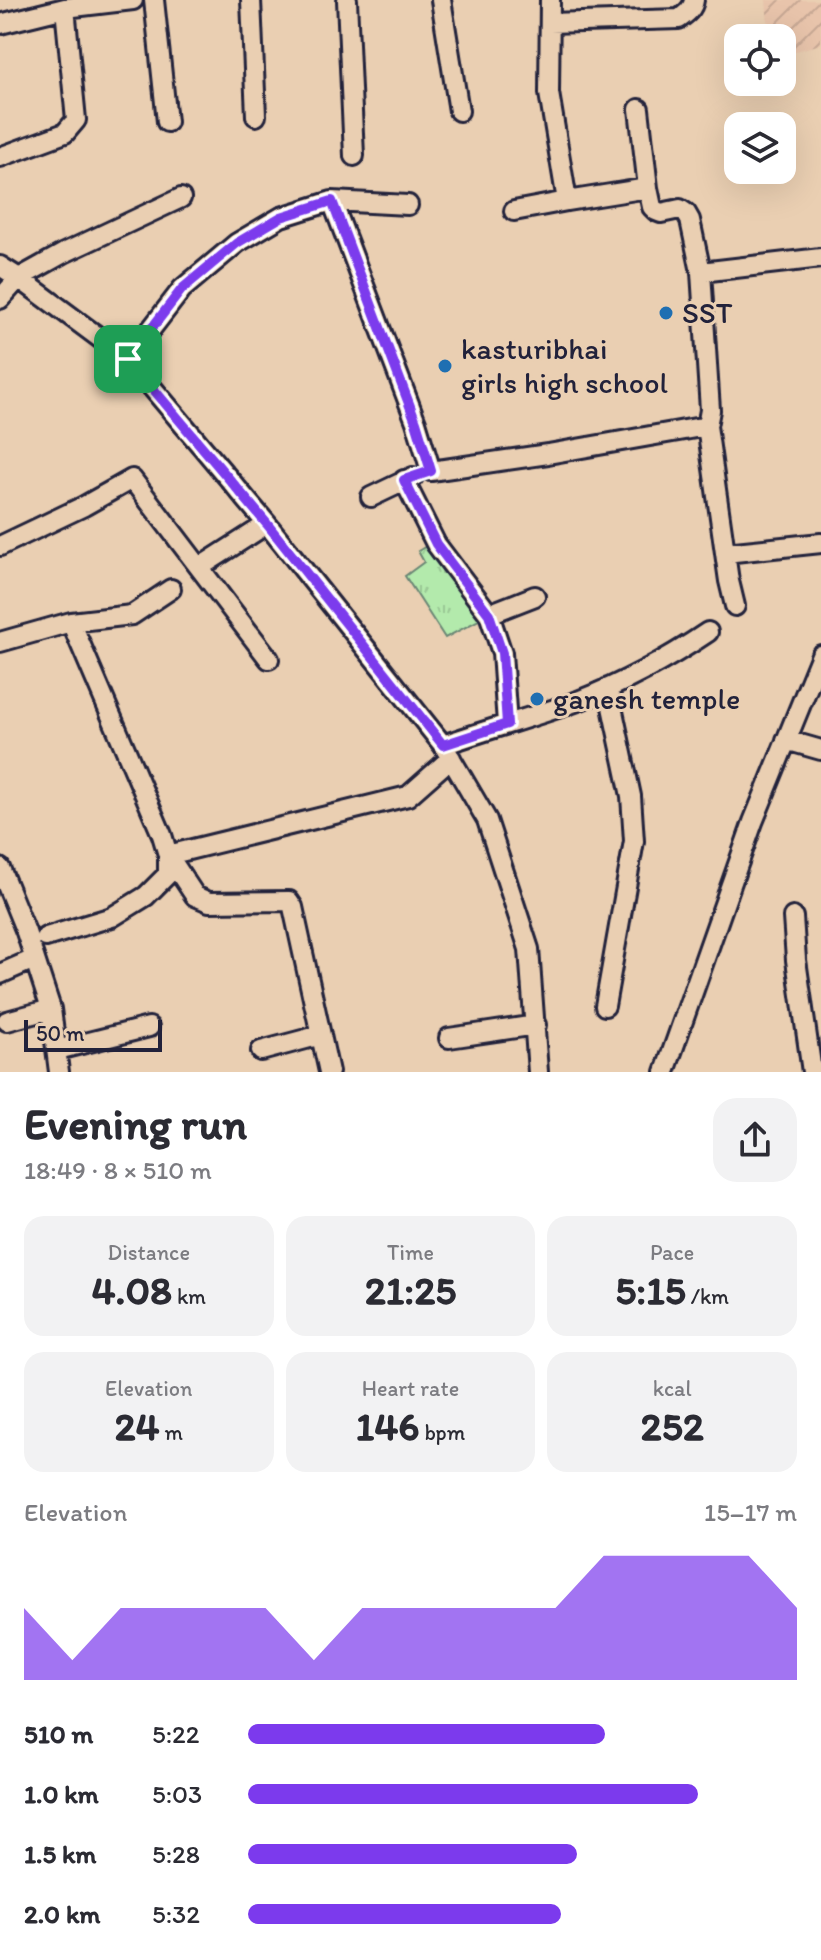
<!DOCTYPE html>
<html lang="en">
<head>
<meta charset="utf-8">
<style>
  :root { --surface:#fff; --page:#f2f2f3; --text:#2b2b33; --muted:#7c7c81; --accent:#7c3aed }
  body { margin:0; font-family:Itim,sans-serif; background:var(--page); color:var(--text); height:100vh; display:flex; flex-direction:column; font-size:30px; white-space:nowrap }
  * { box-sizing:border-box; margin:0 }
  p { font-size:26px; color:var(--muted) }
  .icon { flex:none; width:44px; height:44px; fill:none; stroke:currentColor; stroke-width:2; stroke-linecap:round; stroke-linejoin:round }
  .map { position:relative; height:1072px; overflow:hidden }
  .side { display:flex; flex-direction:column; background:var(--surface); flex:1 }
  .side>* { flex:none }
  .controls { position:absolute; left:724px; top:24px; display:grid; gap:16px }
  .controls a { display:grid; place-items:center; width:72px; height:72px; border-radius:16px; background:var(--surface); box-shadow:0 8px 32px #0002; font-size:40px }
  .scale { position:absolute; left:24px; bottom:20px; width:138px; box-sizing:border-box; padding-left:8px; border:4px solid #22223b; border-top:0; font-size:22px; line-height:28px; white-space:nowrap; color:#22223b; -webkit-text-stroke:6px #eacfb2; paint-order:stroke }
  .pin { position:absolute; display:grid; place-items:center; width:68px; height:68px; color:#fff; margin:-34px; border-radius:16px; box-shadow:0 4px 12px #0006 }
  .round { display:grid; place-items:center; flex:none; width:84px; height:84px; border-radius:24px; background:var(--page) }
  .overview { display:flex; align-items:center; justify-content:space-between; height:136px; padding:0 24px }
  h1 { font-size:44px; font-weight:800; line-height:60px }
  .stats { display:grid; grid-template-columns:repeat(3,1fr); gap:12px; height:136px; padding:8px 24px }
  .stats div { display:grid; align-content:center; border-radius:20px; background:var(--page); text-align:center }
  .stats b { font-size:40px; font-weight:800 }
  .stats small { font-size:22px; font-weight:400 }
  .stats p { font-size:22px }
  .chart { height:224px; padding:16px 24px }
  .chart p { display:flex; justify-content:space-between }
  .chart svg { width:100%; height:144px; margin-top:8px; fill:var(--accent); opacity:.7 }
  ul { padding:0 24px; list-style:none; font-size:26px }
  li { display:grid; grid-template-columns:128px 96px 1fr; align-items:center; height:60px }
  li i { height:20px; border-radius:10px; background:var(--accent) }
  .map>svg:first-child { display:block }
  .industrial { fill:url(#industrial-furrows) }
  .park { fill:url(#park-tufts); stroke:#6a8674; stroke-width:2 }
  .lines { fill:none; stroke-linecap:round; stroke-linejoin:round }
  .minor-casing { stroke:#22223b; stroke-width:24 }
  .minor { stroke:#eacfb2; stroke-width:18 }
  .route-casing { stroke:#fff; stroke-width:16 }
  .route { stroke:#7c3aed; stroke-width:10 }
  .poi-dot { fill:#1f6fb2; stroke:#eacfb2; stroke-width:3 }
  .labels { text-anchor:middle; stroke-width:6; stroke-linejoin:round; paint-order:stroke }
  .poi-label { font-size:30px; fill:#22223b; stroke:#eacfb2; text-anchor:start }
</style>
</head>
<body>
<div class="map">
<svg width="821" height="1072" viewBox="0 0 821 1072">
  <defs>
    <pattern id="industrial-furrows" width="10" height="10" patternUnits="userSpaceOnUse" patternTransform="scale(2)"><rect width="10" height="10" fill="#e8c4ab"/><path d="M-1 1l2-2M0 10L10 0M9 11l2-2" fill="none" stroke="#c7a894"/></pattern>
    <pattern id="park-tufts" width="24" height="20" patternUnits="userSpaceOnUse" patternTransform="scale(2)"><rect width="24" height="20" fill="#b3eaac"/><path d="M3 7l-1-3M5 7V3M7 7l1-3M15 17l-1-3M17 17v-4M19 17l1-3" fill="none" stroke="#9ac895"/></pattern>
  </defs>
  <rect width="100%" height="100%" fill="#eacfb2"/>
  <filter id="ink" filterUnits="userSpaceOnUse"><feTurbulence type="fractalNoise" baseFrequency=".0125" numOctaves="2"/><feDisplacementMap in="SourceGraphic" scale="16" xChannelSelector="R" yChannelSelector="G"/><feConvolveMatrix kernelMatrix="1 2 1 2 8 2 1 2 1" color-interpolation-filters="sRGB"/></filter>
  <g filter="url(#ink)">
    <path class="industrial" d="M 766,0 L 821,0 L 821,44 L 782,55 L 782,38 L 769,38 Z"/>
    <path class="park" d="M 431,543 L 481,619 L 445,638 L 405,576 L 424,562 L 418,551 Z"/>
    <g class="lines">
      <g class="minor-casing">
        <path id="minor" d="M 154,0 L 167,122
          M 251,0 L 256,116
          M 347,0 L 354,156
          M 441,0 L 459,111
          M 550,0 L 549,93 L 567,201 L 648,188 L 652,207 L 656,211 L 661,213 L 680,209 L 686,213 L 690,220 L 701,272
          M 550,23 L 679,19 C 686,14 693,9 694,0
          M 0,24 L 65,8 L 133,0
          M 639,109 L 648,188
          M 0,157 L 65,133 L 76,120 L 65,8
          M 332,201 L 416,422 L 431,471 L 548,454 L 707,426 L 710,410 L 701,272 L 821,258
          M 514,211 L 567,201
          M 0,266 L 19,278 L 128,359 L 267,524 L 443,745 L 487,820 L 529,949 L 538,1072
          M 0,299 L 19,278 L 64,253 L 181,198
          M 128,359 L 182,289 L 237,243 L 281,217 L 332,201 L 408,205
          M 707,426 L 729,581 L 735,606
          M 404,480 L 436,544 L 489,614 L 502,653 L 507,724
          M 371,497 L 413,477
          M 0,546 L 84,506 L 132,479 L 269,659
          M 725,553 L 821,543
          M 200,567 L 267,524
          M 489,614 L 535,596
          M 0,642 L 71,622 L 132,615 L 171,589
          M 786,740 L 821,750
          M 443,745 C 488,729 534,717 578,701 C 624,683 668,659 708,632
          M 0,868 L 26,932 L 51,1009 L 59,1072
          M 793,917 L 796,960 L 812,1072
          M 46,937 L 112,917 L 146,896 L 168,874 L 168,855 L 162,835 L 71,622
          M 0,974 L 34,959
          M 605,1006 L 634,841 L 631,796 L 608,688
          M 7,1021 L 51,1009
          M 449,1038 L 536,1025
          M 57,1050 L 149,1027
          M 261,1051 L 321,1035
          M 329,1072 L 293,907 L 289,901 L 209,902 L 195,896 L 168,855 L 408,796 L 451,758
          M 665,1072 L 753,822 L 821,655"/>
      </g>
      <use href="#minor" class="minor"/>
    </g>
  </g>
  <g class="lines" filter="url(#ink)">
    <g class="route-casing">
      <path id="route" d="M 332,201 L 416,422 L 431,471 L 404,480 L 436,544 L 489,614 L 502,653 L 507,724 L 443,745 L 267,524 L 128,359 L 182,289 L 237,243 L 281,217 Z"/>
    </g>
    <use href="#route" class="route"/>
  </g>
  <g class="poi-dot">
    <circle cx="666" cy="313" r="8"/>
    <circle cx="445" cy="366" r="8"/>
    <circle cx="537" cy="699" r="8"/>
  </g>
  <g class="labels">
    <g class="poi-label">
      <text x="682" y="323">SST</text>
      <text x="461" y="359">kasturibhai<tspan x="461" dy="34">girls high school</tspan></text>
      <text x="553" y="709">ganesh temple</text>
    </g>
  </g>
</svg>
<div class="controls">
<a><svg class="icon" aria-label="locate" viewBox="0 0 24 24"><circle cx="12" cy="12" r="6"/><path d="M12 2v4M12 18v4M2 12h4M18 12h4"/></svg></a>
<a><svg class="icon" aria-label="layers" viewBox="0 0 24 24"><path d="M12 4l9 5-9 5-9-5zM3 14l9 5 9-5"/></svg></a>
</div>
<div class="scale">50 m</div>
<div class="pin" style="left:128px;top:359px;background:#1e9e55"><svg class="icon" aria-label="arrive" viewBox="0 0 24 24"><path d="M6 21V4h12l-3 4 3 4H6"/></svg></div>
</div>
<section class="side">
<div class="overview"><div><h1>Evening run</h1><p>18:49 · 8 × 510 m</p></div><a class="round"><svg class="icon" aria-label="share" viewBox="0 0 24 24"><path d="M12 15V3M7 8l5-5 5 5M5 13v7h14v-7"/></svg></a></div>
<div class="stats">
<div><p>Distance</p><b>4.08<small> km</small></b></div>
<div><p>Time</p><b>21:25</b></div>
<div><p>Pace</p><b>5:15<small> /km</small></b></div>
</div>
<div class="stats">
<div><p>Elevation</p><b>24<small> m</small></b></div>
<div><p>Heart rate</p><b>146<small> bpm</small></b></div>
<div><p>kcal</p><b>252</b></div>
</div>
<div class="chart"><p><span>Elevation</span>15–17 m</p>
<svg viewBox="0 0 160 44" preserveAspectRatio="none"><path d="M0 44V22L10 38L20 22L30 22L40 22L50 22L60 38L70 22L80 22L90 22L100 22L110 22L120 6L130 6L140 6L150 6L160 22V44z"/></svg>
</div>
<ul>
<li><b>510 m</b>5:22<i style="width:65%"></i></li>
<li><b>1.0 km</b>5:03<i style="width:82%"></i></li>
<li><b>1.5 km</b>5:28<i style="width:60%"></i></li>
<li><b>2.0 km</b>5:32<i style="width:57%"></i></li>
</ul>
</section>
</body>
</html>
